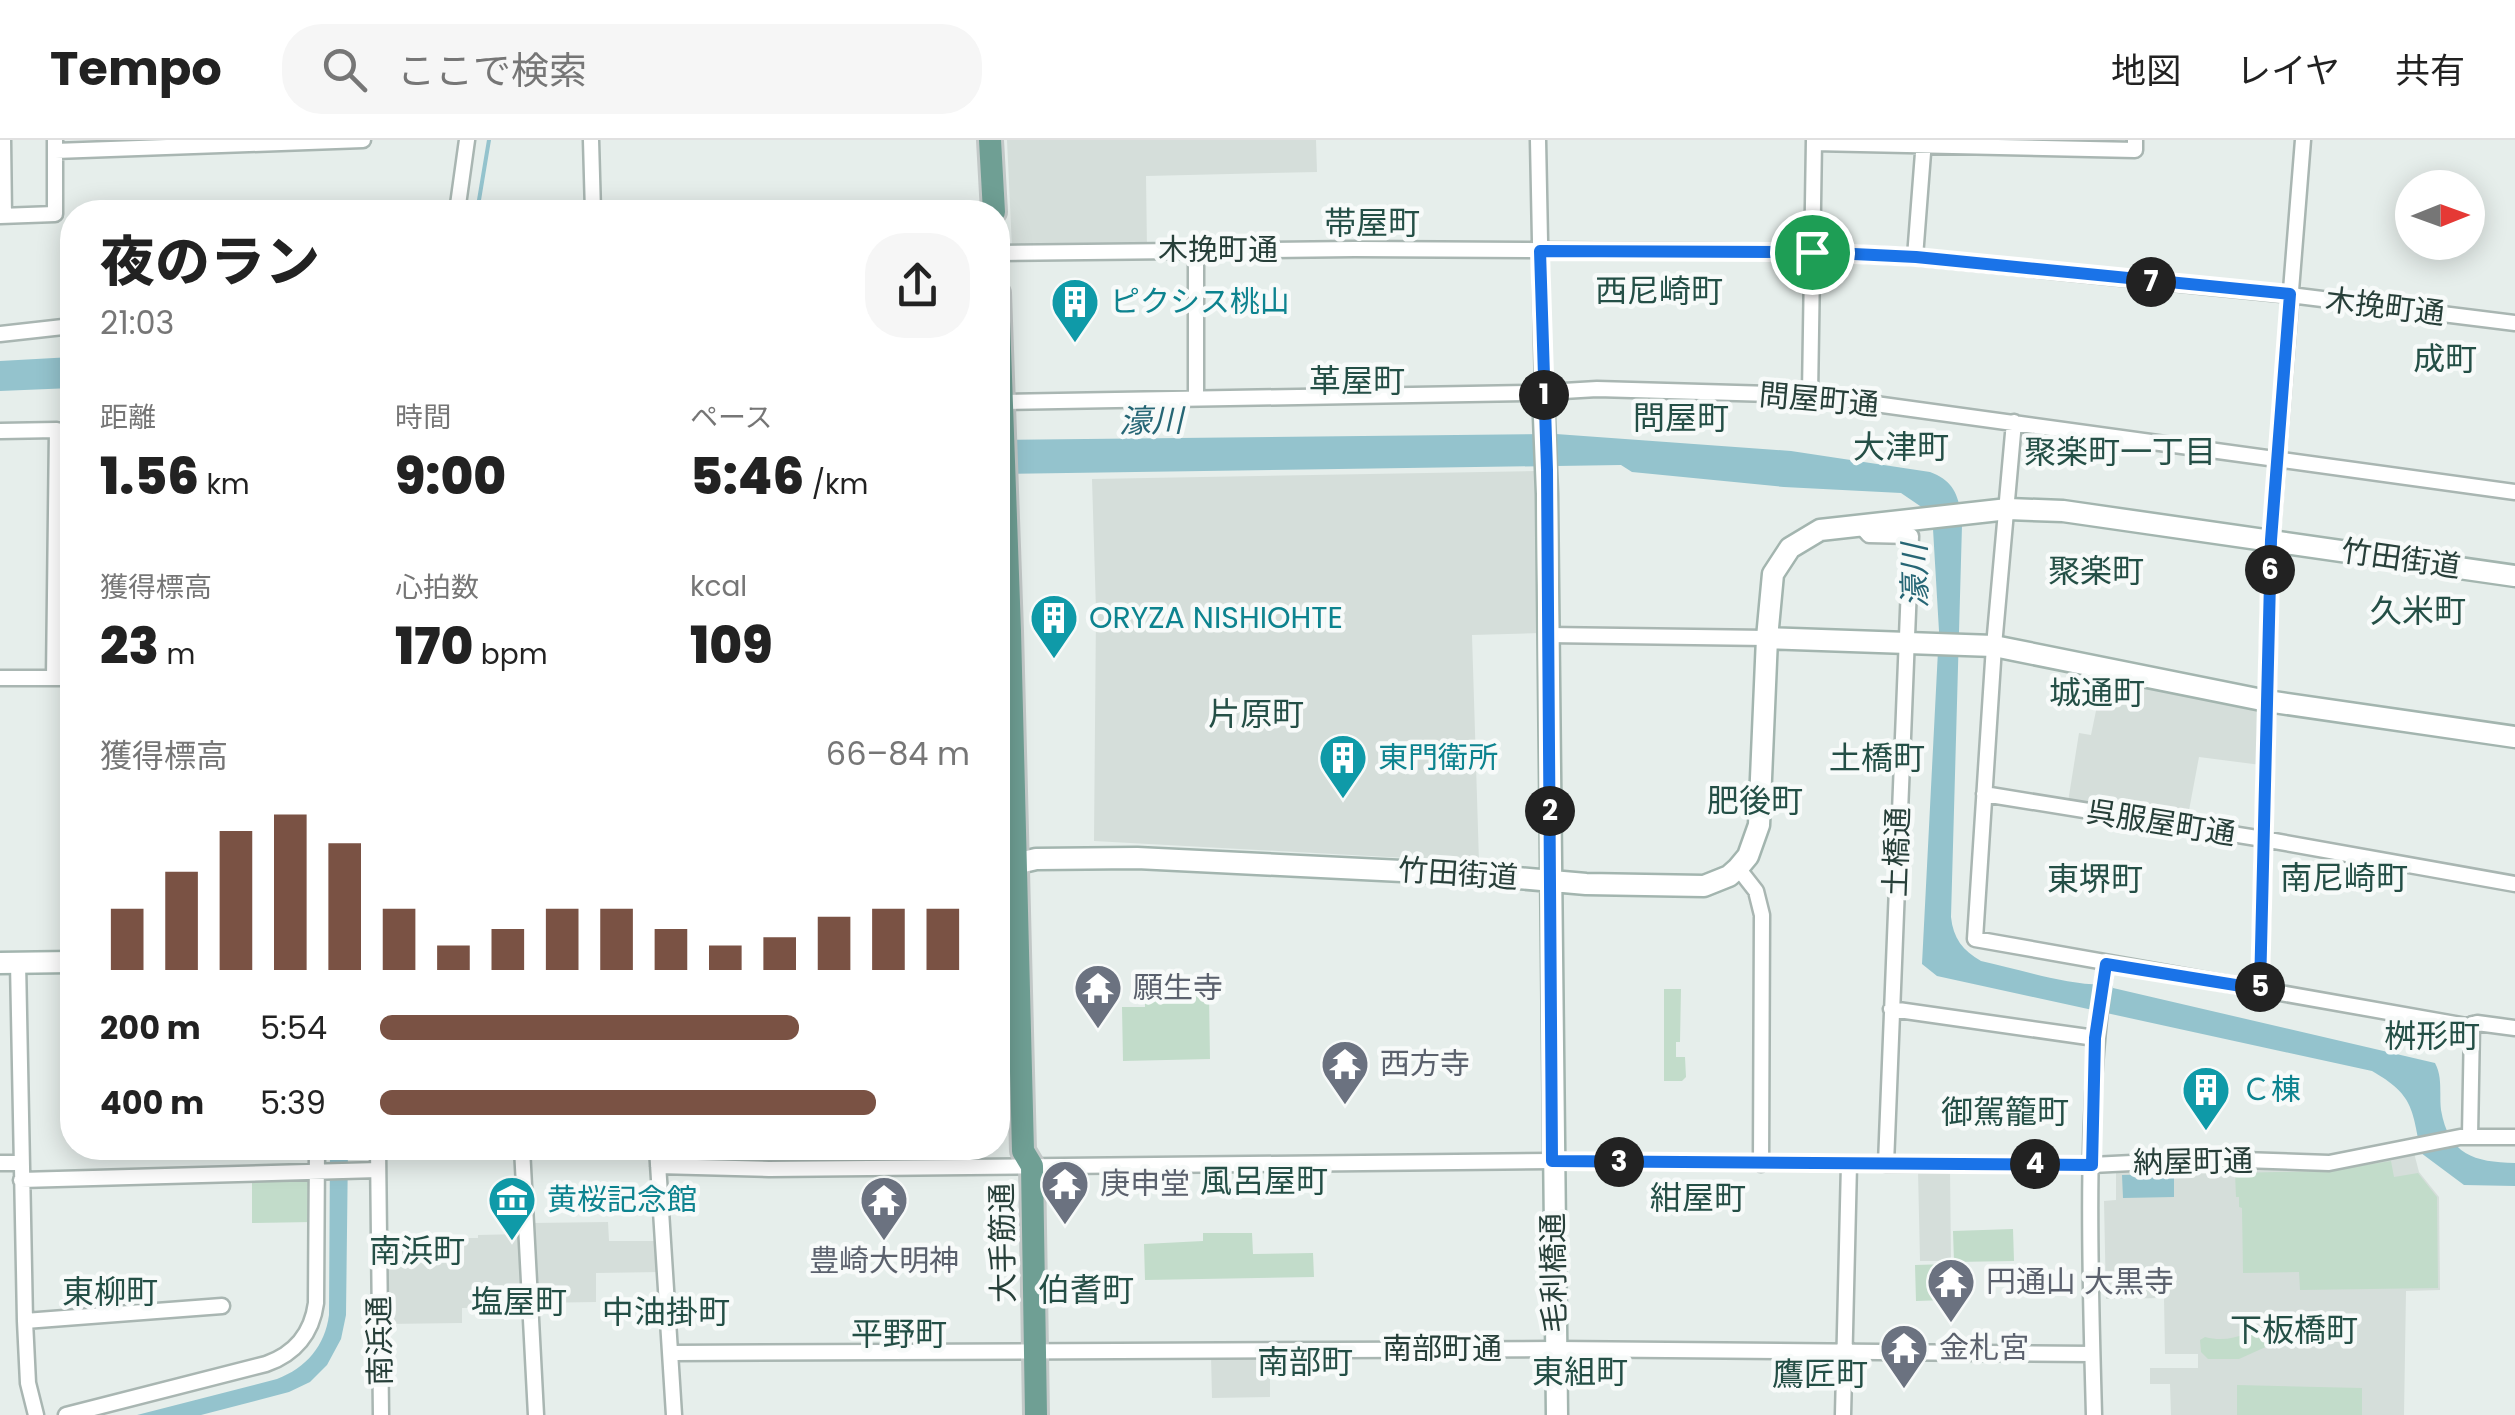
<!DOCTYPE html>
<html lang="ja">
<head>
<meta charset="utf-8">
<style>
  :root { --surface:#fff; --page:#f6f6f6; --text:#222; --muted:#767676; --line:#e0e0e0; --accent:#7a5244 }
  body { margin:0; font-family:Poppins,"Noto Sans JP",sans-serif; background:var(--page); color:var(--text); height:100vh; display:flex; flex-direction:column; font-size:38px; white-space:nowrap }
  * { box-sizing:border-box; margin:0 }
  p { font-size:32px; color:var(--muted) }
  .icon { flex:none; width:55px; height:55px; fill:none; stroke:currentColor; stroke-width:2; stroke-linecap:round; stroke-linejoin:round }
  .map { position:relative; flex:1; overflow:hidden }
  .details { position:absolute; left:60px; top:60px; width:950px; height:960px; display:flex; flex-direction:column; background:var(--surface); border-radius:40px; box-shadow:0 5px 25px #0003 }
  .details>* { flex:none }
  .needle { width:65px; rotate:89deg }
  .controls { position:absolute; left:2395px; top:30px; display:grid; gap:20px }
  .controls a { display:grid; place-items:center; width:90px; height:90px; border-radius:50%; background:var(--surface); box-shadow:0 5px 25px #0003; font-size:50px }
  .pin { position:absolute; display:grid; place-items:center; width:85px; height:85px; color:#fff; margin:-42px; border:5px solid #fff; border-radius:50%; box-shadow:0 2px 10px #0007 }
  .km { position:absolute; width:50px; height:50px; margin:-25px; border-radius:50%; background:#222; color:#fff; font-size:28px; line-height:50px; text-align:center }
  .round { display:grid; place-items:center; flex:none; width:105px; height:105px; border-radius:40px; background:var(--page) }
  .summary { display:flex; align-items:center; justify-content:space-between; height:170px; padding:0 40px }
  h1 { font-size:55px; font-weight:800; line-height:75px }
  .stats { display:grid; grid-template-columns:repeat(3,1fr); gap:15px; height:170px; padding:10px 40px }
  .stats div { display:grid; align-content:center }
  .stats b { font-size:50px; font-weight:800 }
  .stats small { font-size:28px; font-weight:400 }
  .stats p { font-size:28px }
  .chart { height:280px; padding:20px 40px }
  .chart p { display:flex; justify-content:space-between }
  .chart svg { width:100%; height:180px; margin-top:10px; stroke:var(--accent); stroke-width:6 }
  ul { padding:0 40px; list-style:none; font-size:32px }
  li { display:grid; grid-template-columns:160px 120px 1fr; align-items:center; height:75px }
  li i { height:25px; border-radius:12px; background:var(--accent) }
  header { display:flex; align-items:center; gap:60px; box-sizing:border-box; height:140px; padding:0 50px; background:var(--surface); border-bottom:2px solid var(--line) }
  header strong { font-size:48px }
  nav { display:flex; gap:55px; margin-inline-start:auto; font-size:35px }
  .search { width:700px; height:90px; background:var(--page); display:flex; align-items:center; gap:25px; box-sizing:border-box; padding:0 35px; border-radius:40px; color:var(--muted); font-size:38px }
  .map>svg:first-child { display:block }
  .built { fill:#d5deda }
  .green { fill:#c2dcca }
  .water { fill:#94c3cd }
  .lines { fill:none; stroke-linecap:round; stroke-linejoin:round }
  .stream { stroke:#94c3cd; stroke-width:4 }
  .street-casing { stroke:#a9b6b2; stroke-width:19 }
  .secondary-casing { stroke:#a3b5af; stroke-width:25 }
  .primary-casing { stroke:#c3c9c8; stroke-width:28 }
  .street { stroke:#fff; stroke-width:14 }
  .secondary { stroke:#fff; stroke-width:20 }
  .primary { stroke:#6f9f94; stroke-width:22 }
  .route-casing { stroke:#fff; stroke-width:20 }
  .route { stroke:#1a73e8; stroke-width:12 }
  .labels { text-anchor:middle; stroke-width:9; stroke-linejoin:round; paint-order:stroke }
  .street-label { font-size:30px; fill:#273f39; stroke:#f7faf9 }
  .culture-label { font-size:30px; fill:#0d838f; stroke:#f7faf9; text-anchor:start }
  .worship-label { font-size:30px; fill:#5b616d; stroke:#f7faf9; text-anchor:start }
  .neighbourhood-label { font-size:32px; fill:#244f46; stroke:#f7faf9 }
  .water-label { font-size:32px; font-style:italic; fill:#266675; stroke:#f7faf9 }
</style>
</head>
<body>
<header>
<strong>Tempo</strong>
<div class="search"><svg class="icon" aria-label="search" viewBox="0 0 24 24"><circle cx="10" cy="10" r="6"/><path d="M15 15l6 6"/></svg>ここで検索</div>
<nav><a>地図</a><a>レイヤ</a><a>共有</a></nav>
</header>
<div class="map">
<svg width="2515" height="1275" viewBox="0 0 2515 1275">
  <rect width="100%" height="100%" fill="#e6eeeb"/>
  <path class="built" d="M 1007,0 L 1316,0 L 1317,32 L 1146,36 L 1147,110 L 1012,108 Z
    M 1537,331 L 1540,493 L 1472,495 L 1479,722 L 1094,701 L 1096,471 L 1092,339 Z
    M 2104,532 L 2249,563 L 2261,573 L 2261,625 L 2199,617 L 2187,681 L 2068,662 L 2079,593 L 2091,595 Z
    M 2414,1013 L 2419,1032 L 2439,1057 L 2440,1150 L 2406,1151 L 2404,1275 L 2171,1275 L 2170,1244 L 2150,1244 L 2150,1228 L 2198,1228 L 2198,1214 L 2165,1214 L 2164,1158 L 2106,1159 L 2104,1061 L 2116,1060 L 2116,1030 L 2326,1030 Z
    M 1918,1030 L 1950,1030 L 1951,1121 L 1920,1121 Z
    M 608,1082 L 609,1101 L 661,1101 L 661,1132 L 596,1133 L 596,1162 L 533,1163 L 532,1083 Z
    M 523,1094 L 525,1167 L 462,1168 L 462,1183 L 386,1184 L 384,1103 L 461,1101 L 462,1098 L 478,1098 L 478,1095 Z
    M 1270,1215 L 1270,1257 L 1212,1258 L 1211,1216 Z"/>
  <path class="green" d="M 1664,849 L 1681,849 L 1680,902 L 1676,902 L 1676,917 L 1685,917 L 1686,937 L 1682,941 L 1664,941 Z
    M 1209,855 L 1210,919 L 1123,921 L 1122,867 L 1145,867 L 1145,856 Z
    M 2391,1021 L 2394,1037 L 2418,1033 L 2437,1057 L 2438,1148 L 2300,1150 L 2299,1132 L 2243,1133 L 2242,1068 L 2239,1067 L 2239,1057 L 2236,1057 L 2235,1033 L 2326,1031 Z
    M 252,1038 L 303,1038 L 312,1044 L 312,1082 L 252,1083 Z
    M 2013,1089 L 2014,1121 L 1954,1122 L 1953,1091 Z
    M 1203,1093 L 1252,1093 L 1253,1114 L 1313,1113 L 1314,1137 L 1145,1140 L 1144,1104 L 1203,1101 Z
    M 1948,1124 L 1945,1160 L 1916,1161 L 1915,1125 Z
    M 2274,1182 L 2277,1183 L 2270,1205 L 2239,1219 L 2208,1219 L 2201,1212 L 2200,1200 L 2205,1197 C 2231,1204 2249,1192 2274,1182 Z
    M 2237,1245 L 2362,1248 L 2362,1275 L 2237,1275 Z"/>
  <path class="water" d="M 72,217 L 72,248 L 0,251 L 0,221 Z
    M 1556,294 L 1791,311 L 1930,332 C 1956,341 1960,360 1962,385 L 1951,777 C 1953,798 1963,811 1981,821 C 2023,830 2074,848 2113,844 L 2113,848 L 2435,923 C 2443,938 2439,953 2441,970 C 2449,1015 2474,1022 2515,1023 L 2515,1046 L 2464,1045 L 2421,1013 C 2412,969 2414,955 2372,931 L 1937,836 L 1922,824 L 1939,491 L 1933,389 L 1923,368 L 1901,353 L 1784,347 L 1632,332 L 1621,325 L 998,334 L 998,300 Z
    M 330,1008 L 348,1008 L 346,1175 L 341,1199 L 327,1225 L 310,1242 L 289,1252 L 201,1275 L 137,1275 L 277,1239 C 306,1228 325,1206 329,1175 Z
    M 2174,1034 L 2174,1057 L 2123,1058 L 2122,1035 Z"/>
  <g class="lines">
    <path class="stream" d="M 477,72 L 489,0"/>
    <g class="street-casing">
      <path id="street" d="M 3,0 L 4,76
        M 591,0 L 593,72
        M 1538,0 L 1543,252
        M 1814,3 L 2135,10 L 2135,0
        M 55,11 L 363,0
        M 457,72 L 467,0
        M 0,76 L 55,74 L 55,0
        M 1196,111 L 1196,259
        M 998,113 L 1355,109 L 1812,112 L 1915,117 L 2290,155 L 2515,183
        M 1915,117 L 1924,0
        M 0,194 L 72,186
        M 1810,255 L 1814,0
        M 998,262 L 1530,253 L 1597,249 L 1810,255 L 2515,352
        M 2014,282 L 1994,506 L 1975,799 L 2467,886 L 2477,883 L 2515,888
        M 0,291 L 57,290 L 54,538
        M 1860,385 L 1869,395 L 1911,396 L 1886,1024
        M 1548,495 L 1767,498
        M 0,538 L 72,538
        M 1984,654 L 2263,699 L 2515,744
        M 1738,728 L 1756,751 L 1762,775 L 1761,1024
        M 18,822 L 25,1181 L 28,1243 L 36,1275
        M 2260,849 L 2271,401 L 2303,0
        M 1891,869 L 2095,898
        M 2470,996 L 2472,884
        M 378,1008 L 381,1275
        M 522,1008 L 536,1275
        M 657,1008 L 674,1275
        M 0,1023 L 21,1023
        M 658,1026 L 769,1029 L 1552,1021 L 2092,1025 L 2212,1019 L 2329,1023 L 2460,997 L 2515,997
        M 21,1040 L 378,1030
        M 25,1181 L 222,1166
        M 673,1213 L 1555,1209 L 2092,1214
        M 66,1275 L 266,1224 C 295,1214 312,1193 316,1163 L 317,1008
        M 1843,1275 L 1849,1024
        M 2094,1275 C 2090,1124 2084,973 2106,823"/>
    </g>
    <g class="secondary-casing">
      <path id="secondary" d="M 1543,252 L 1547,354 L 1557,1275
        M 1767,498 L 1994,506 L 2267,561 L 2515,597
        M 998,728 L 1036,719 L 1137,718 L 1483,735 L 1586,744 L 1704,746 L 1729,736 L 1738,728 L 1748,716 L 1759,685 L 1767,498 L 1773,434 L 1790,408 L 1820,390 L 2008,369 L 2063,371 L 2515,436
        M 0,823 L 72,822"/>
    </g>
    <g class="primary-casing">
      <path id="primary" d="M 990,0 L 994,72
        M 998,153 L 1010,491 L 1023,1011 L 1032,1026 L 1036,1275"/>
    </g>
    <use href="#street" class="street"/>
    <use href="#secondary" class="secondary"/>
    <use href="#primary" class="primary"/>
  </g>
  <g class="lines">
    <g class="route-casing">
      <path id="route" d="M 1540,111 L 1812,112 L 1916,117 L 2290,154 L 2271,400 L 2260,849 L 2106,824 L 2095,898 L 2092,1025 L 1552,1021 L 1547,330 Z"/>
    </g>
    <use href="#route" class="route"/>
  </g>
  <defs>
    <g id="building-pin" transform="scale(2.5)"><path d="M0 17L-7.5 6A9.5 9.5 0 1 1 7.5 6Z" fill="#0f9aa8" stroke="#f7faf9"/><path d="M-4-6H4V6H1V3H-1V6H-4ZM-2.5-4.3h1.7v1.8h-1.7ZM.8-4.3h1.7v1.8H.8ZM-2.5-1h1.7V.8h-1.7ZM.8-1h1.7V.8H.8Z" fill="#fff"/></g>
    <g id="temple-pin" transform="scale(2.5)"><path d="M0 17L-7.5 6A9.5 9.5 0 1 1 7.5 6Z" fill="#6b7280" stroke="#f7faf9"/><path d="M0-6L5-2H3V0L6.5 2.5H4V6H1.5V3h-3V6H-4V2.5H-6.5L-3 0V-2H-5Z" fill="#fff"/></g>
    <g id="museum-pin" transform="scale(2.5)"><path d="M0 17L-7.5 6A9.5 9.5 0 1 1 7.5 6Z" fill="#0f9aa8" stroke="#f7faf9"/><path d="M0-6L6-3V-2H-6V-3ZM-5-1h2V3h-2ZM-1-1h2V3h-2ZM3-1h2V3H3ZM-6 4H6V6H-6Z" fill="#fff"/></g>
  </defs>
  <g fill-rule="evenodd">
    <use href="#building-pin" x="1075" y="162"/>
    <use href="#building-pin" x="1054" y="478"/>
    <use href="#building-pin" x="1343" y="618"/>
    <use href="#temple-pin" x="1098" y="848"/>
    <use href="#temple-pin" x="1345" y="924"/>
    <use href="#building-pin" x="2206" y="950"/>
    <use href="#temple-pin" x="1065" y="1044"/>
    <use href="#museum-pin" x="512" y="1060"/>
    <use href="#temple-pin" x="884" y="1060"/>
    <use href="#temple-pin" x="1951" y="1142"/>
    <use href="#temple-pin" x="1904" y="1208"/>
  </g>
  <g class="labels">
    <g class="street-label">
      <text x="1218" y="120">木挽町通</text>
      <text transform="translate(2385 167) rotate(7)" y="10">木挽町通</text>
      <text transform="translate(1819 260) rotate(5)" y="10">問屋町通</text>
      <text transform="translate(2401 419) rotate(8)" y="10">竹田街道</text>
      <text transform="translate(2161 683) rotate(9)" y="10">呉服屋町通</text>
      <text transform="translate(1897 712) rotate(-88)" y="10">土橋通</text>
      <text transform="translate(1458 734) rotate(4)" y="10">竹田街道</text>
      <text transform="translate(2193 1022) rotate(-1)" y="10">納屋町通</text>
      <text transform="translate(1003 1103) rotate(-91)" y="10">大手筋通</text>
      <text transform="translate(1554 1133) rotate(-91)" y="10">毛利橋通</text>
      <text transform="translate(380 1201) rotate(-91)" y="10">南浜通</text>
      <text x="1442" y="1219">南部町通</text>
    </g>
    <g class="culture-label">
      <text x="1110" y="172">ピクシス桃山</text>
      <text x="1089" y="488">ORYZA NISHIOHTE</text>
      <text x="1378" y="628">東門衛所</text>
      <text x="2241" y="960">Ｃ棟</text>
      <text x="547" y="1070">黄桜記念館</text>
    </g>
    <g class="worship-label">
      <text x="1133" y="858">願生寺</text>
      <text x="1380" y="934">西方寺</text>
      <text x="1100" y="1054">庚申堂</text>
      <text x="884" y="1131" text-anchor="middle">豊崎大明神</text>
      <text x="1986" y="1152">円通山 大黒寺</text>
      <text x="1939" y="1218">金札宮</text>
    </g>
    <g class="neighbourhood-label">
      <text x="1372" y="94">帯屋町</text>
      <text x="1659" y="162">西尼崎町</text>
      <text x="2445" y="230">成町</text>
      <text x="1357" y="252">革屋町</text>
      <text x="1681" y="289">問屋町</text>
      <text x="1901" y="318">大津町</text>
      <text x="2120" y="323">聚楽町一丁目</text>
      <text x="2096" y="442">聚楽町</text>
      <text x="2418" y="482">久米町</text>
      <text x="2097" y="564">城通町</text>
      <text x="1256" y="585">片原町</text>
      <text x="1877" y="629">土橋町</text>
      <text x="1755" y="672">肥後町</text>
      <text x="2344" y="749">南尼崎町</text>
      <text x="2095" y="750">東堺町</text>
      <text x="2432" y="907">桝形町</text>
      <text x="2005" y="983">御駕籠町</text>
      <text x="1264" y="1052">風呂屋町</text>
      <text x="1698" y="1069">紺屋町</text>
      <text x="417" y="1122">南浜町</text>
      <text x="1086" y="1161">伯耆町</text>
      <text x="110" y="1163">東柳町</text>
      <text x="519" y="1173">塩屋町</text>
      <text x="666" y="1183">中油掛町</text>
      <text x="2294" y="1201">下板橋町</text>
      <text x="899" y="1205">平野町</text>
      <text x="1305" y="1233">南部町</text>
      <text x="1580" y="1243">東組町</text>
      <text x="1820" y="1245">鷹匠町</text>
    </g>
    <g class="water-label">
      <text transform="translate(1151 281) rotate(-1)" y="11">濠川</text>
      <text transform="translate(1915 436) rotate(-91)" y="11">濠川</text>
    </g>
  </g>
</svg>
<div class="controls">
<a><svg class="needle" viewBox="-14 -14 28 28"><path d="M0-13l5 13h-10z" fill="#e53935"/><path d="M0 13l5-13h-10z" fill="#767676"/></svg></a>
</div>
<div class="pin" style="left:1812px;top:112px;background:#1e9e55"><svg class="icon" aria-label="arrive" viewBox="0 0 24 24"><path d="M6 21V4h12l-3 4 3 4H6"/></svg></div>
<b class="km" style="left:1544px;top:255px">1</b>
<b class="km" style="left:1550px;top:671px">2</b>
<b class="km" style="left:1619px;top:1022px">3</b>
<b class="km" style="left:2035px;top:1024px">4</b>
<b class="km" style="left:2260px;top:847px">5</b>
<b class="km" style="left:2270px;top:430px">6</b>
<b class="km" style="left:2151px;top:142px">7</b>
<section class="details">
<div class="summary"><div><h1>夜のラン</h1><p>21:03</p></div><a class="round"><svg class="icon" aria-label="share" viewBox="0 0 24 24"><path d="M12 15V3M7 8l5-5 5 5M5 13v7h14v-7"/></svg></a></div>
<div class="stats">
<div><p>距離</p><b>1.56<small> km</small></b></div>
<div><p>時間</p><b>9:00</b></div>
<div><p>ペース</p><b>5:46<small> /km</small></b></div>
</div>
<div class="stats">
<div><p>獲得標高</p><b>23<small> m</small></b></div>
<div><p>心拍数</p><b>170<small> bpm</small></b></div>
<div><p>kcal</p><b>109</b></div>
</div>
<div class="chart"><p><span>獲得標高</span>66–84 m</p>
<svg viewBox="0 0 160 44" preserveAspectRatio="none"><path d="M5 44V29M15 44V20M25 44V10M35 44V6M45 44V13M55 44V29M65 44V38M75 44V34M85 44V29M95 44V29M105 44V34M115 44V38M125 44V36M135 44V31M145 44V29M155 44V29"/></svg>
</div>
<ul>
<li><b>200 m</b>5:54<i style="width:71%"></i></li>
<li><b>400 m</b>5:39<i style="width:84%"></i></li>
</ul>
</section>
</div>
</body>
</html>
